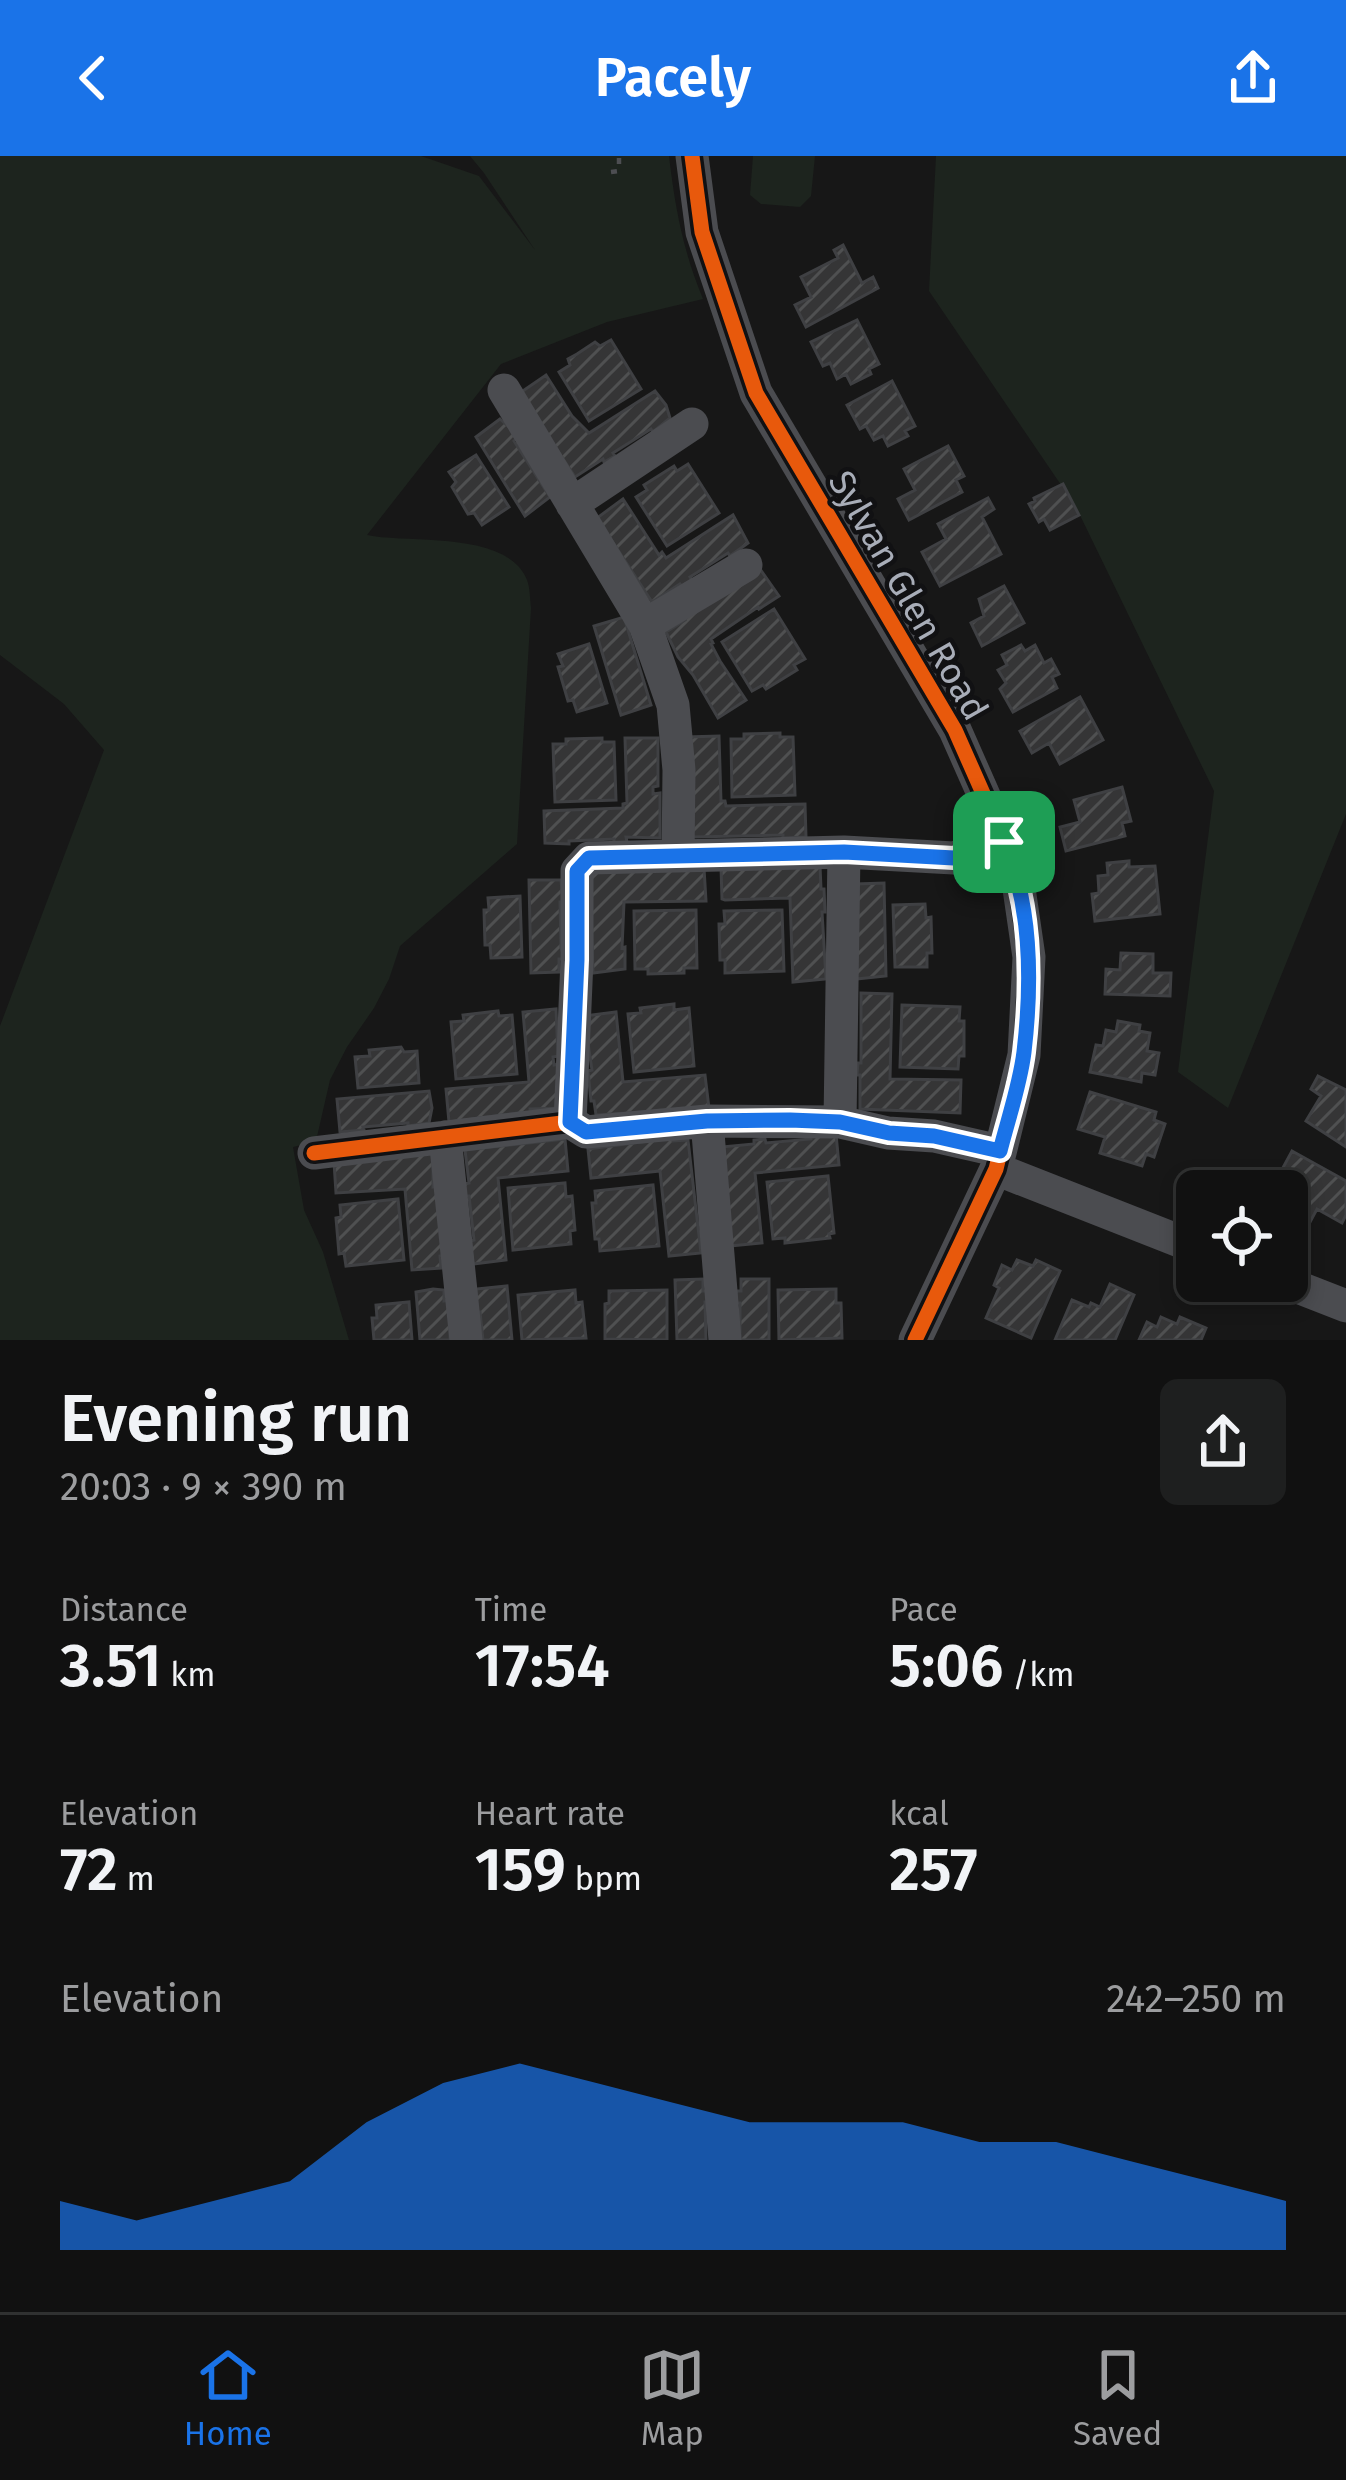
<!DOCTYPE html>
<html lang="en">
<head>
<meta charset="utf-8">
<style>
  :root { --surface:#111; --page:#1e1f1f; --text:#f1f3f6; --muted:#9c9d9f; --line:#303131; --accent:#1a73e8 }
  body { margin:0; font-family:"Fira Sans",sans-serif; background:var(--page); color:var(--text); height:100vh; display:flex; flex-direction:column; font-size:45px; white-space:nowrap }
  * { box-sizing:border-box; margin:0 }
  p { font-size:39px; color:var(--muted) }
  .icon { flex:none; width:66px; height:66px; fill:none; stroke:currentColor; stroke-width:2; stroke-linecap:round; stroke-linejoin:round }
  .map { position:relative; height:1184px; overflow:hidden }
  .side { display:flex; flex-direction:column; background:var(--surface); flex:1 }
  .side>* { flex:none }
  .controls { position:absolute; left:1176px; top:1014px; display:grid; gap:24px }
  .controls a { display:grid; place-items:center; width:132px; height:132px; border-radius:18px; background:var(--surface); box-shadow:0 6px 18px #0003,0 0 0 3px var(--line); font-size:60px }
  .pin { position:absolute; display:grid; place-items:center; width:102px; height:102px; color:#fff; margin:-51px; border-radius:24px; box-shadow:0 6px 18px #0006 }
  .round { display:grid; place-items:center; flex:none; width:126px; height:126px; border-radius:18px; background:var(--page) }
  .headline { display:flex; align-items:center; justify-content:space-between; height:204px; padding:0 60px }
  h1 { font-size:66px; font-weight:600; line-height:90px }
  .metrics { display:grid; grid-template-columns:repeat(3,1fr); gap:18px; height:204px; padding:12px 60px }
  .metrics div { display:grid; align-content:center }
  .metrics b { font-size:60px; font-weight:600 }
  .metrics small { font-size:33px; font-weight:400 }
  .metrics p { font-size:33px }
  .chart { height:336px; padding:24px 60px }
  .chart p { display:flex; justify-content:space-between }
  .chart svg { width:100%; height:216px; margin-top:12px; fill:var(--accent); opacity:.7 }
  header { display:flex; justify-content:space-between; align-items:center; height:156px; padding:0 60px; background:var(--accent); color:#fff; font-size:54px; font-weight:600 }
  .dock { display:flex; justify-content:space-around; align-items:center; height:168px; border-top:3px solid var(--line); background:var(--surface); font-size:33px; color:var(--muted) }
  .dock a { display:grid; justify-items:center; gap:6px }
  .dock .active { color:var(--accent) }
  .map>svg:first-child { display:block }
  .green { fill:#1d241e }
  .building { fill:url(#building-hatch); stroke:#3f4043; stroke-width:3 }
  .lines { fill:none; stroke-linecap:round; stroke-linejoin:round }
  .path { stroke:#4d4e52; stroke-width:4.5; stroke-dasharray:6 9; stroke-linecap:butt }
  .minor { stroke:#4b4c50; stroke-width:33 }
  .cycleway-casing { stroke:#111113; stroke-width:22 }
  .cycleway { stroke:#e8590c; stroke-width:15 }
  .route-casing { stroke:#fff; stroke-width:24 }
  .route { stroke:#1a73e8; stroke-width:15 }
  .labels { text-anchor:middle; stroke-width:9; stroke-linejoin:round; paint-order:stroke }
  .street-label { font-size:36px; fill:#a8adb8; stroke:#111113 }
</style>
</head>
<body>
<header><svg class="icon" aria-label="back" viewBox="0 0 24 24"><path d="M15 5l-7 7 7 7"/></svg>Pacely<svg class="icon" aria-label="share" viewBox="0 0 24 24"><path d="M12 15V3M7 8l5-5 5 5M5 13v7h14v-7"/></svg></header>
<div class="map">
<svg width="1346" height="1184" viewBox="0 0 1346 1184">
  <defs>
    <pattern id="building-hatch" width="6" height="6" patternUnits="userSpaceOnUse" patternTransform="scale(3)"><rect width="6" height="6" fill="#353536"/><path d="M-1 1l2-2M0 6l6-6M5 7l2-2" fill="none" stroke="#4f5051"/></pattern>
  </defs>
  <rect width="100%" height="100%" fill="#171717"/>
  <path class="green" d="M 0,0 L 421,0 L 479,20 L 535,94 L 484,17 L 470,0 L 669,0 C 675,51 683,95 703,143 L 607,166 L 501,208 L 367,379 C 410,388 507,374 527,424 C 530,431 530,444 531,452 L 517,688 L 400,790 L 389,823 L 374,852 L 347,891 L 330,924 L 316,985 L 293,991 L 304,1054 L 323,1096 L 349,1184 L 0,1184 L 0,870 L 104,594 L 64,548 L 0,499 Z
    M 753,0 L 815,0 L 811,40 L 800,51 L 761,48 L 750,39 Z
    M 936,0 L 1346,0 L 1346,658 L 1228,952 L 1178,916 L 1214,635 L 1076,351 L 929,135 Z"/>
  <path class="building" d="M 843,89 L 862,127 L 873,121 L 878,132 L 806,171 L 795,149 L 811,141 L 801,121 L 838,102 L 834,94 Z
    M 857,164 L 879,208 L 869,213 L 871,218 L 851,228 L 846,218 L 837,223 L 830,207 L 823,210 L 811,186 Z
    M 611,184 L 641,233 L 589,265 L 559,216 L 570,209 L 568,203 L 577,198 L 595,186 L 600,190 Z
    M 546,219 L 572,260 L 589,277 L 655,235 L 666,249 L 670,262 L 653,276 L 651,273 L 613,297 L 615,300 L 604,306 L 603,303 L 575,321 L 520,237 Z
    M 892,225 L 915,270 L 905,275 L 908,280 L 888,290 L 883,280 L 874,284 L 866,270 L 860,273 L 847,249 Z
    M 500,263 L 510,272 L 516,283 L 514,285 L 550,341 L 525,360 L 476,281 Z
    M 948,290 L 964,320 L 956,324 L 962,336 L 909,364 L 898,343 L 915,334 L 904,313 Z
    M 476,299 L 509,351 L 482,369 L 474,357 L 468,358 L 452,331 L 456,326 L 449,316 Z
    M 688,308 L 719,357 L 667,390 L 636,341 L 647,334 L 644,329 L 674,310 L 677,315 Z
    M 1063,328 L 1079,359 L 1050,374 L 1044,363 L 1039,366 L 1029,348 L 1035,345 L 1034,342 Z
    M 988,342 L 994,353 L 982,361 L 1001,398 L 940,430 L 922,396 L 946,383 L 938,368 Z
    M 623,343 L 659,399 L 662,396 L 666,402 L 733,359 L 748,387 L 730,400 L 728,397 L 690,421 L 692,424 L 682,430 L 680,428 L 652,446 L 597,362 Z
    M 760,413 L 779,440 L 759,453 L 758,451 L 711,483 L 713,487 L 711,488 L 720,505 L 746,544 L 718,562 L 693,519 L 678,501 L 666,476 L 685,464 L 683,461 Z
    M 1004,430 L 1024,467 L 982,490 L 971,467 L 984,460 L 979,443 Z
    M 774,453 L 805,503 L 794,509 L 797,514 L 766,533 L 763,529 L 752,535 L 722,486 Z
    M 624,461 L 651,549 L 621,559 L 594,470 Z
    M 589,488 L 607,547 L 577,556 L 573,544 L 568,545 L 558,511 L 563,510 L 558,498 Z
    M 1021,489 L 1025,495 L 1035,489 L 1044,507 L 1051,503 L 1059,518 L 1052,521 L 1057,532 L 1013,556 L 1000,533 L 1006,527 L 998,514 L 1007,509 L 1002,499 Z
    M 1080,541 L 1103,584 L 1060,608 L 1049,587 L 1032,597 L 1020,575 Z
    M 780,577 L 780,581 L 793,581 L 795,639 L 732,641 L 731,583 L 744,583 L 744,578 Z
    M 719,580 L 721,645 L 725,645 L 726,650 L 805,648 L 806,681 L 783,682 L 783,679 L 692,681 L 686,581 Z
    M 602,582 L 602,586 L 614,586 L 616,644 L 555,646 L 553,588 L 566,588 L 566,583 Z
    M 625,582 L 658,582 L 658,630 L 653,631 L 653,638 L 660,637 L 660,682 L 626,681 L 627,686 L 614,687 L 614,683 L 569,685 L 569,688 L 545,687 L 544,655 L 623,652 L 623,648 L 627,647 Z
    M 1122,631 L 1131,665 L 1122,667 L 1125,680 L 1066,695 L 1060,671 L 1080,666 L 1074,644 Z
    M 1129,705 L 1129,711 L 1155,710 L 1160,758 L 1095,765 L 1092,738 L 1099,737 L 1098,720 L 1108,719 L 1107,707 Z
    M 820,710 L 821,733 L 824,733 L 825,756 L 822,756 L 826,823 L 793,826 L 790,742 L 725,744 L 722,743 L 721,711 Z
    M 704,712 L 706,745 L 624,746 L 622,792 L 625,791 L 625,813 L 593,817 L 590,717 Z
    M 529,724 L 561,724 L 563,746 L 560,746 L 561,792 L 565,803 L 559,803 L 559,816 L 531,817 Z
    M 884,727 L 886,820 L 856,823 L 856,728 Z
    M 520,740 L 522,801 L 491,802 L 490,789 L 485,789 L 484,754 L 489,754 L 488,742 Z
    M 925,748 L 926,762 L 931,761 L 932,797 L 927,797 L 927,811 L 895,811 L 893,749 Z
    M 696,754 L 697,812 L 684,812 L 684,817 L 648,818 L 648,813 L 635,813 L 634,755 Z
    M 782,754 L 784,815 L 725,817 L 725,804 L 720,804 L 719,768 L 725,768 L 724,755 Z
    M 1121,797 L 1153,798 L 1153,817 L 1171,817 L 1170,840 L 1105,838 L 1106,813 L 1120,814 Z
    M 861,837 L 892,838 L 890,923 L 961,924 L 960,957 L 860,953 L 860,919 L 857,919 L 858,907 L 861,907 Z
    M 674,848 L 674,854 L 689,852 L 694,910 L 634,916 L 628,858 L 641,857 L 640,852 Z
    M 902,849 L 960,851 L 959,865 L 964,865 L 964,900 L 959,900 L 958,913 L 900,911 Z
    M 556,853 L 558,900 L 553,901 L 554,909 L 561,908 L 564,952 L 530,953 L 530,959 L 518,957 L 449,966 L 446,933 L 529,926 L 523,856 Z
    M 498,855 L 499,860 L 512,859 L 517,918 L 456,923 L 451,866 L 464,865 L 463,859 Z
    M 616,856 L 623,926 L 705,919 L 709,952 L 596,959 L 594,945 L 591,945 L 588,915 L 592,914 L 584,860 Z
    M 1118,865 L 1140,869 L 1139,875 L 1150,877 L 1147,895 L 1159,897 L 1155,919 L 1142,917 L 1141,926 L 1090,916 L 1096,889 L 1103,890 L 1106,874 L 1116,876 Z
    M 401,891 L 404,896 L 417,895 L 419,927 L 358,932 L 355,901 L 370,900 L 369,894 Z
    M 1318,920 L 1346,934 L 1346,991 L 1306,965 L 1321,940 L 1311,933 Z
    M 429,935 L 432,952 L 429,967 L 408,970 L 408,967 L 363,971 L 364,974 L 340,976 L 337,943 Z
    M 1090,936 L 1156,956 L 1154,964 L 1165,968 L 1154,1001 L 1146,998 L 1142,1010 L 1100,997 L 1105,981 L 1078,973 Z
    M 811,978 L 836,978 L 839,1009 L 755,1017 L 762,1087 L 729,1090 L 721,991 L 754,988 L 754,984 L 765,983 L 766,987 L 811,983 Z
    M 672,982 L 673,985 L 688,984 L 701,1097 L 669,1100 L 660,1015 L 591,1022 L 588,993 Z
    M 565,983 L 568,1015 L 498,1022 L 506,1104 L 473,1108 L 470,1085 L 474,1084 L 469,1040 L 465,1040 L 464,1028 L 469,1027 L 465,994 Z
    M 1292,995 L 1346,1025 L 1346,1059 L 1342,1067 L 1317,1053 L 1309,1068 L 1298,1062 L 1292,1072 L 1287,1069 L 1287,1035 L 1271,1035 L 1264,1030 L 1271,1017 L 1278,1021 Z
    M 433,997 L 433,1031 L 439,1030 L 445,1099 L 440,1100 L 441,1112 L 412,1114 L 405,1033 L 336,1037 L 334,1006 Z
    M 828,1020 L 834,1077 L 829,1078 L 830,1082 L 785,1087 L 785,1082 L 773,1083 L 767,1026 Z
    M 565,1027 L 566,1041 L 572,1040 L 575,1074 L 570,1075 L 571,1088 L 513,1094 L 508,1032 Z
    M 653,1029 L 659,1090 L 600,1095 L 599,1083 L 595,1083 L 592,1047 L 596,1047 L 595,1035 Z
    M 398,1043 L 404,1104 L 346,1110 L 344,1097 L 339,1098 L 336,1062 L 341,1061 L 340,1049 Z
    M 1017,1104 L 1033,1110 L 1036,1104 L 1060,1115 L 1031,1182 L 986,1162 L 999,1132 L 994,1129 L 1002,1109 L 1012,1114 Z
    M 703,1123 L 703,1135 L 709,1135 L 709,1146 L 705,1146 L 706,1184 L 677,1184 L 675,1124 Z
    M 741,1123 L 769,1123 L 769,1184 L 740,1184 L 740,1147 L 736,1147 L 736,1135 L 741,1135 Z
    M 1110,1128 L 1134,1139 L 1115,1184 L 1055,1184 L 1072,1144 L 1089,1151 L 1091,1147 L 1100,1151 Z
    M 507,1130 L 512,1184 L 483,1184 L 480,1156 L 477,1156 L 476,1133 Z
    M 433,1133 L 444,1134 L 444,1145 L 450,1144 L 450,1184 L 420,1184 L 416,1136 Z
    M 836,1133 L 836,1147 L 841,1147 L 842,1182 L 779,1184 L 778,1134 Z
    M 575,1134 L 576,1147 L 582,1146 L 586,1182 L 522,1184 L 518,1139 Z
    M 667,1134 L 667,1184 L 605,1183 L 605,1148 L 609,1147 L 609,1135 Z
    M 409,1146 L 412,1184 L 374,1184 L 372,1162 L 377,1162 L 376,1149 Z
    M 1161,1161 L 1177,1168 L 1180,1161 L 1206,1172 L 1201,1184 L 1139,1184 L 1147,1166 L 1157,1171 Z"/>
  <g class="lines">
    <path class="path" d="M 611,16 L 619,15 L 619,0"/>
    <path class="minor" d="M 692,0 L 702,76 L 756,237 L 955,574 L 1016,712 L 1029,801 L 1024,899 L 996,1013 L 915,1184
      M 504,234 L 645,469 L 673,549 L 679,614 L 678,700
      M 572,348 L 692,268
      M 645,469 L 746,409
      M 707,965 L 725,1184
      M 570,966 L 586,976 L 707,965 L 840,966 L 888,977 L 934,980 L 1000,995
      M 840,966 L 844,696
      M 445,981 L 466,1184
      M 314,997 L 570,966 L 577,804 L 577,715 L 589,702 L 844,696 L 954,702 L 1004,686
      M 996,1013 L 1197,1092
      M 1282,1125 L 1346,1150"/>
    <g class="cycleway-casing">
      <path id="cycleway" d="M 692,0 L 702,76 L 756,237 L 955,574 L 1016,712 L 1029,801 L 1024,899 L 996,1013 L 915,1184
        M 314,997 L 570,966 L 577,804 L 577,715 L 589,702 L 844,696 L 954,702 L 1004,686"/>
    </g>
    <use href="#cycleway" class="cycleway"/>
  </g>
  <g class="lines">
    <g class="route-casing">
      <path id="route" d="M 1004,686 C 1032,749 1032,828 1024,896 C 1020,929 1008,963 1000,995 L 934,980 L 889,977 L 840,966 L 790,964 L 707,965 L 586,976 L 570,966 L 577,804 L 577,715 L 589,702 L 844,696 L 954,702 Z"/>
    </g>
    <use href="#route" class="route"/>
  </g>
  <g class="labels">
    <g class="street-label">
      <text transform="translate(909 439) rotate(60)" y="13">Sylvan Glen Road</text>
    </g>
  </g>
</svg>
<div class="controls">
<a><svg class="icon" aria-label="locate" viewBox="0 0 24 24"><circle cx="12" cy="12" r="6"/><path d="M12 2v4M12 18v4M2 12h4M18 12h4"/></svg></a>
</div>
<div class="pin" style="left:1004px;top:686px;background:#1e9e55"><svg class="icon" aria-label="arrive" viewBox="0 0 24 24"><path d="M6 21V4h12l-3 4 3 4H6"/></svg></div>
</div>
<section class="side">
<div class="headline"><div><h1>Evening run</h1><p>20:03 · 9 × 390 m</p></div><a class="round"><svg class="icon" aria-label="share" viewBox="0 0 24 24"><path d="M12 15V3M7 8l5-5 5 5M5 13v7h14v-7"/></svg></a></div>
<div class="metrics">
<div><p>Distance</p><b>3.51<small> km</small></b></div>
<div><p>Time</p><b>17:54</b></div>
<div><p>Pace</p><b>5:06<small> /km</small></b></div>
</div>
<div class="metrics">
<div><p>Elevation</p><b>72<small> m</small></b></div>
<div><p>Heart rate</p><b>159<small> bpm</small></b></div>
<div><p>kcal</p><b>257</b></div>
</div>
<div class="chart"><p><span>Elevation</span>242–250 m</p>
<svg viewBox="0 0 160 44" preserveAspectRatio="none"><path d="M0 44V34L10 38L20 34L30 30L40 18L50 10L60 6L70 10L80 14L90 18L100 18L110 18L120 22L130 22L140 26L150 30L160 34V44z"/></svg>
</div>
</section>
<nav class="dock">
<a class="active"><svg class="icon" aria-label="home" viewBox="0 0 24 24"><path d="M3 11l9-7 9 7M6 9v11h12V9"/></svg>Home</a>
<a><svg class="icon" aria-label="map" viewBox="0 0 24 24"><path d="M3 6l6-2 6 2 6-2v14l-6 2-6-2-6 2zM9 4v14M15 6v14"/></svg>Map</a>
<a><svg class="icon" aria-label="saved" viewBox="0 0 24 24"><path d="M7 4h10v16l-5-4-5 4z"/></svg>Saved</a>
</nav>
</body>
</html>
